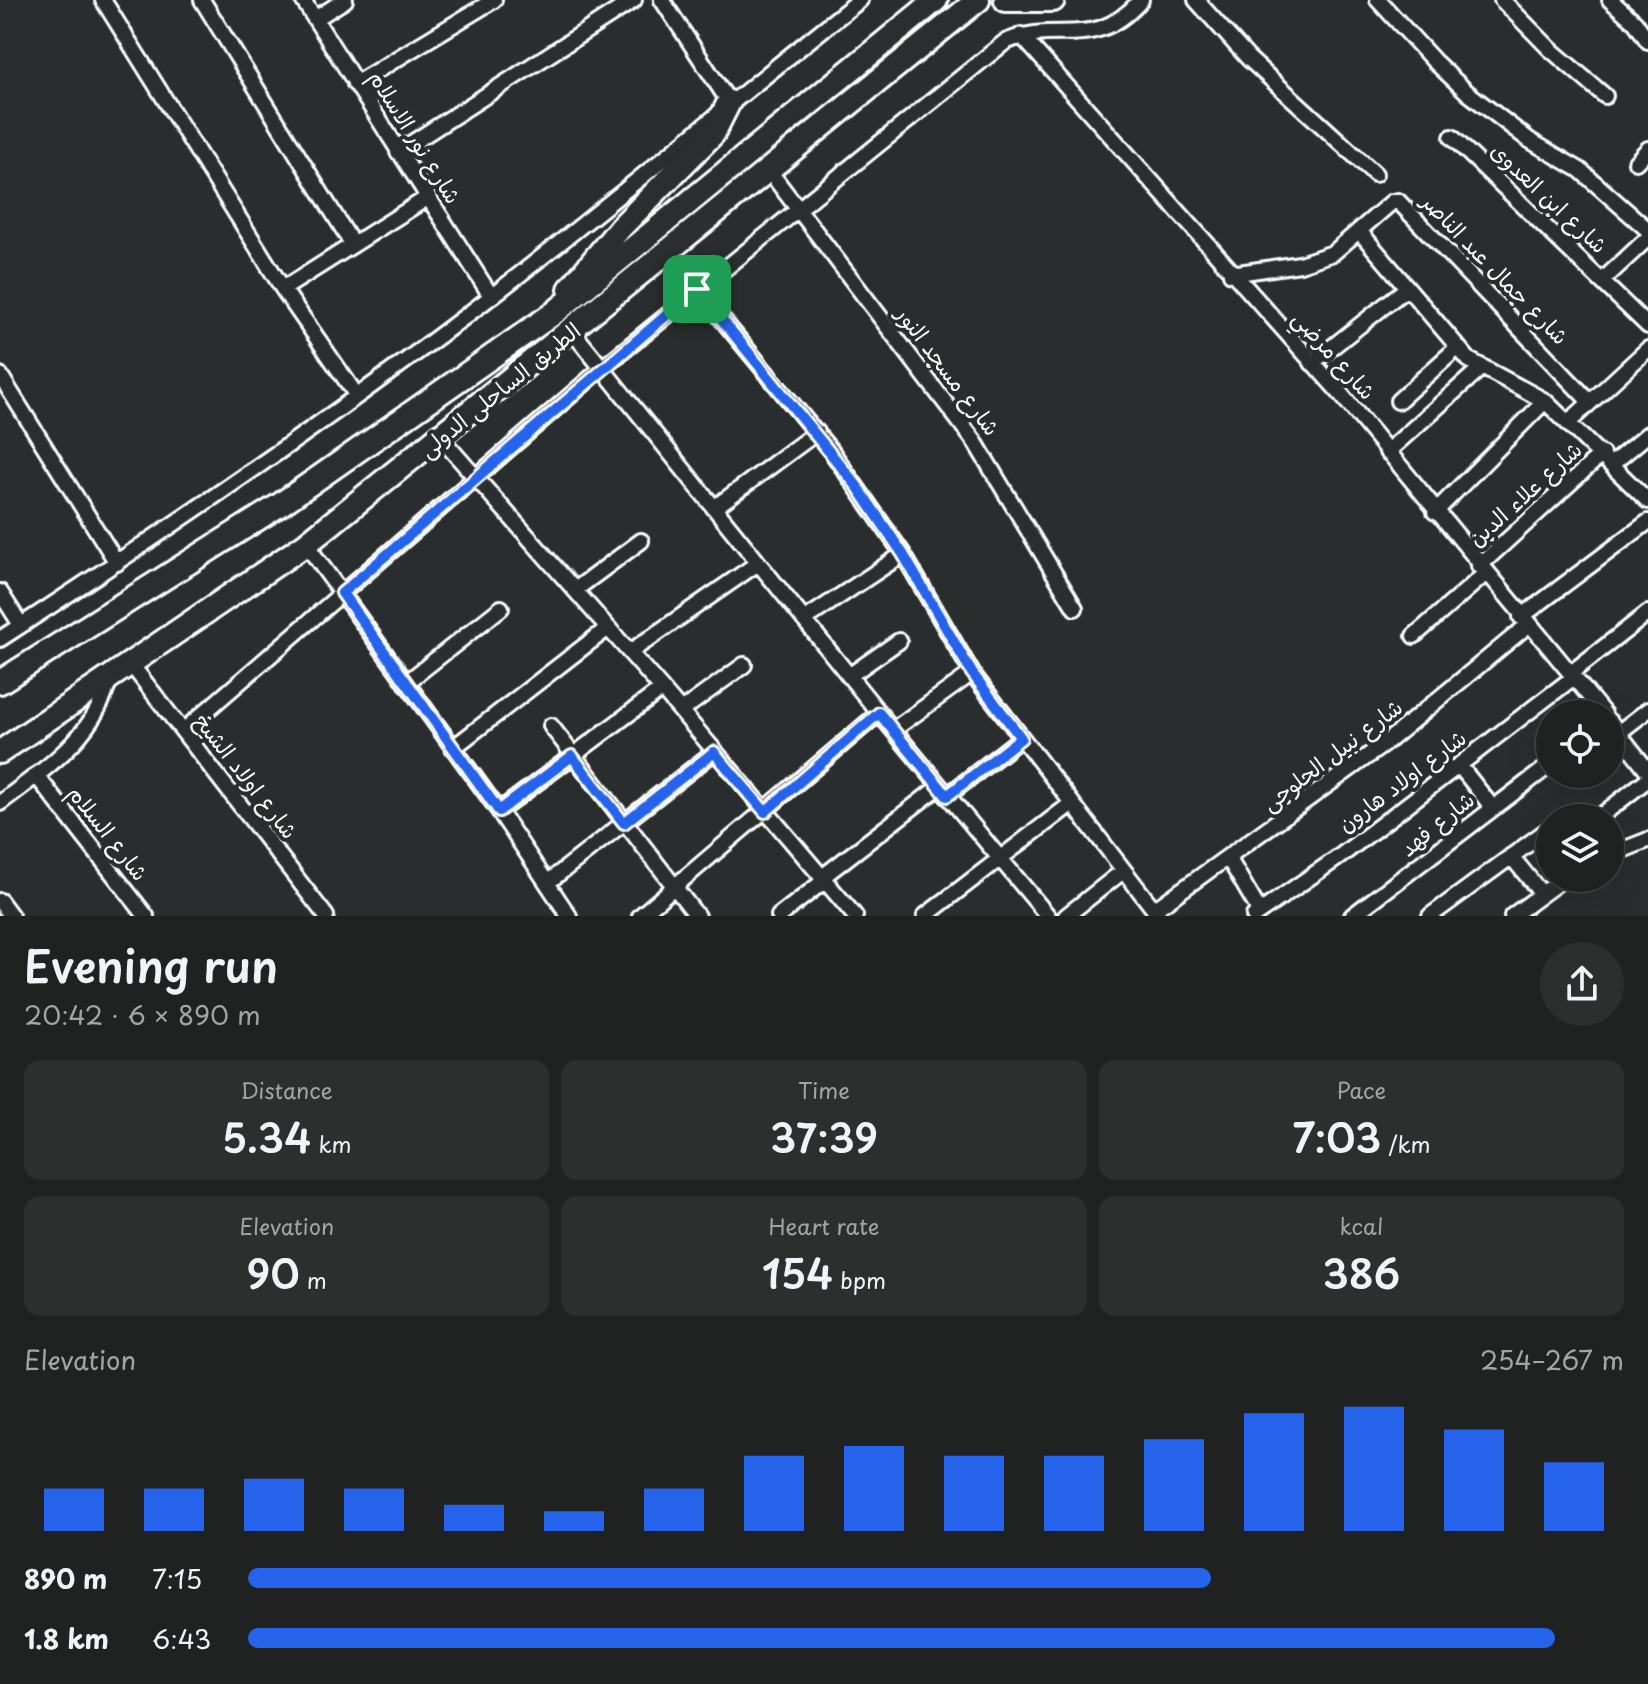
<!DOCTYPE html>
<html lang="en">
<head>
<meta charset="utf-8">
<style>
  :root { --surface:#202222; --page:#2d2f2f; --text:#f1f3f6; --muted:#a2a4a5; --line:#3d3f40; --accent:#2563eb }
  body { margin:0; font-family:"Playpen Sans","Playpen Sans Arabic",sans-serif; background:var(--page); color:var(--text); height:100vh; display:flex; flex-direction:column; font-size:30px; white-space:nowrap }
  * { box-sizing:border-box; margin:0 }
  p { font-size:26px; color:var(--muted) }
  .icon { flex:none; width:44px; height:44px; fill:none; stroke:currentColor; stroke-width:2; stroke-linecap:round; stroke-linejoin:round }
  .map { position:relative; height:916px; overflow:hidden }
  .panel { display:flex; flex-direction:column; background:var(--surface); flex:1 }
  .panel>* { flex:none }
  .tools { position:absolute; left:1536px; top:700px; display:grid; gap:16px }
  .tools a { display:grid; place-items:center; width:88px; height:88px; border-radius:50%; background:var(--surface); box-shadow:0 8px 32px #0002,0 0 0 2px var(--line); font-size:40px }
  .pin { position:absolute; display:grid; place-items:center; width:68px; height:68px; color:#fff; margin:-34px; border-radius:16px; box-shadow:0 4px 12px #0006 }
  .round { display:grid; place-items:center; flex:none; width:84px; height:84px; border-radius:42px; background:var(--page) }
  .headline { display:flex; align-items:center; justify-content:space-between; height:136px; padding:0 24px }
  h1 { font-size:44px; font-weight:600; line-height:60px }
  .stats { display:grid; grid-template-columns:repeat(3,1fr); gap:12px; height:136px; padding:8px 24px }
  .stats div { display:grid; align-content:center; border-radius:16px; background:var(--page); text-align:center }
  .stats b { font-size:40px; font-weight:600 }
  .stats small { font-size:22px; font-weight:400 }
  .stats p { font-size:22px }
  .chart { height:224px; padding:16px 24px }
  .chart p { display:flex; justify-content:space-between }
  .chart svg { width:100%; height:144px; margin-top:8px; stroke:var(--accent); stroke-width:6 }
  ul { padding:0 24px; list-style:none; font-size:26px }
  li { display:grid; grid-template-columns:128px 96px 1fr; align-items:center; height:60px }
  li i { height:20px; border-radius:10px; background:var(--accent) }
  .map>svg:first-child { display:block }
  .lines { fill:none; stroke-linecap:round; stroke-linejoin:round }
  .minor-casing { stroke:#fff; stroke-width:20 }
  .highway-casing { stroke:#fff; stroke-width:28 }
  .minor { stroke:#2a2d2e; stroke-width:14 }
  .highway { stroke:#2a2d2e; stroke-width:22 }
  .route-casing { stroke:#fff; stroke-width:16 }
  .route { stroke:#2563eb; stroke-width:10 }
  .labels { text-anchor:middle; stroke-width:8; stroke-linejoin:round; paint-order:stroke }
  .street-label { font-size:22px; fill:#fff; stroke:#2a2d2e }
</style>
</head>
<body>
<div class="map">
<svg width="1648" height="916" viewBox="0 0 1648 916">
  <rect width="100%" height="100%" fill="#2a2d2e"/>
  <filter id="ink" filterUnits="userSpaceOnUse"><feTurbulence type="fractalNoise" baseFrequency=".0125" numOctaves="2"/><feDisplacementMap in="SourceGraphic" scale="16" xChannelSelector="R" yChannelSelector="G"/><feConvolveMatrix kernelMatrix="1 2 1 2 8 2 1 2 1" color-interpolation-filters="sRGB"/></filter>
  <g filter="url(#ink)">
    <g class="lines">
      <g class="minor-casing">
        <path id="minor" d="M 103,0 L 283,289 L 357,396
          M 202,0 L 353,245
          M 303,0 L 491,296
          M 662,0 L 729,102
          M 1196,0 L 1248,58 L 1375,174
          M 1378,0 L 1434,61 L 1468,93 L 1529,140 L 1580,170 L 1648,230
          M 1502,0 L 1550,49 L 1605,96
          M 1610,0 L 1635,22 L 1648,41
          M 315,19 L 345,0
          M 1021,35 L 1340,393 L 1604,714
          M 355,84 L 494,0
          M 1452,137 L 1648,326
          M 398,152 L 634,0
          M 1636,162 L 1648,149
          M 770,172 L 975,442 L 1075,608
          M 1360,232 L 1469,360 L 1545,401 L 1648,501
          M 668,254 L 832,452 L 903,554 L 972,673 L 1159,916
          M 1231,274 L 1300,264 L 1333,253 L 1392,202 L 1398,201 L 1590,402
          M 1603,280 L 1648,238
          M 283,289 L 427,198
          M 573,332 L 879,713 L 1048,916
          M 1312,363 L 1407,288
          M 0,375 L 117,563
          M 1398,401 L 1457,348
          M 1569,422 L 1648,349
          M 441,438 L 662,689 L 855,916
          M 1387,452 L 1482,367
          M 1612,464 L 1648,434
          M 714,508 L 817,432
          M 1435,512 L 1545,401
          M 306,544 L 499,811 L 569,916
          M 1479,566 L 1602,454
          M 575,590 L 641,541
          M 0,592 L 21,625
          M 1521,617 L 1648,522
          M 804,620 L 903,554
          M 1414,636 L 1485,574
          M 0,639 C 168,530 333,418 492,296 C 617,200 736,97 860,0
          M 630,652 L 758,563
          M 130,663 L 326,916
          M 1571,673 L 1648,613
          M 849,676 L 899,641
          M 406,683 L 501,608
          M 681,711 L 744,665
          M 1610,722 L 1648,771
          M 551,726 L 697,916
          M 893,730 L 972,673
          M 183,731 L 601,369 L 1005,42 C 1058,19 1093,54 1141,0
          M 1618,733 L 1648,710
          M 453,748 L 608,628
          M 1459,765 L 1492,807
          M 36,775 L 146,916
          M 947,796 L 1021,738
          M 0,803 C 46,768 96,736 110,677
          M 499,811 L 662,689
          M 1598,818 L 1648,779
          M 1610,855 L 1648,840
          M 1511,856 L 1541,893
          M 1229,859 L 1260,912
          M 821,878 L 940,786
          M 547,883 L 714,752
          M 0,901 L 11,916
          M 1154,910 L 1383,745 L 1528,625
          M 640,916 L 879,713
          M 779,916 L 824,881
          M 925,916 L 1071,804
          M 1066,916 L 1123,871
          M 1254,916 L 1339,857 L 1574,677
          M 1352,916 L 1550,765
          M 1430,916 L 1550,828
          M 1512,916 L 1564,878"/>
      </g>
      <g class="highway-casing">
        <path id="highway" d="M 1006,0 L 1053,0
          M 570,289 L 620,228 L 713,134 L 729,102
          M 0,682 L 281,504 L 554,313 L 936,0
          M 0,752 L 306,544 L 978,0"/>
      </g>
      <use href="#minor" class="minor"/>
      <use href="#highway" class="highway"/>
    </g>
  </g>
  <g class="lines" filter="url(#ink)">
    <g class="route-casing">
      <path id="route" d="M 697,289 L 857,486 L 903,554 L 972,673 L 1021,738 L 947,796 L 879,713 L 765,812 L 714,752 L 624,823 L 572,756 L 499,811 L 342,593 Z"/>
    </g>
    <use href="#route" class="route"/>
  </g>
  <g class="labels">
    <g class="street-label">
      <text transform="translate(415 137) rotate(58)" y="8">شارع نور الاسلام</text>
      <text transform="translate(1549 198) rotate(43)" y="8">شارع ابن العدوى</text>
      <text transform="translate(1495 269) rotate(46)" y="8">شارع جمال عبد الناصر</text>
      <text transform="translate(1334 355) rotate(48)" y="8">شارع مرضي</text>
      <text transform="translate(948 371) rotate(53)" y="8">شارع مسجد النور</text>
      <text transform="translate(500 390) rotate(-39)" y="8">الطريق الساحلى الدولى</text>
      <text transform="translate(1525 494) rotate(-42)" y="8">شارع علاء الدين</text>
      <text transform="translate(1332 755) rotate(-37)" y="8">شارع نبيل الحلوجى</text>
      <text transform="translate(246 776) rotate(52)" y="8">شارع اولاد الشيخ</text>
      <text transform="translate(1402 781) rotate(-37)" y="8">شارع اولاد هارون</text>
      <text transform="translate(1437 824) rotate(-39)" y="8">شارع فهد</text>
      <text transform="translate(108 833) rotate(52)" y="8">شارع السلام</text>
    </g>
  </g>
</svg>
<div class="tools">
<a><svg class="icon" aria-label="locate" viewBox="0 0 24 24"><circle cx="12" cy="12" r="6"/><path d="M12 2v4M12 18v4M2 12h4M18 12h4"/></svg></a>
<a><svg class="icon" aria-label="layers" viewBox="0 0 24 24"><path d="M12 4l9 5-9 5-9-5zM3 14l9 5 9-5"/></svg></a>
</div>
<div class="pin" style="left:697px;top:289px;background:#1e9e55"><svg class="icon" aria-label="arrive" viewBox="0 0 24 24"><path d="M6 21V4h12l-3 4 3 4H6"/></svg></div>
</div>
<section class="panel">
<div class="headline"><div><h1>Evening run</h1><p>20:42 · 6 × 890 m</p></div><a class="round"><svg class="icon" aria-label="share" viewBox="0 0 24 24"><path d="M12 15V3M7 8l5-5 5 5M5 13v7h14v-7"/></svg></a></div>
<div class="stats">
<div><p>Distance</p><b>5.34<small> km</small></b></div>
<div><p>Time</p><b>37:39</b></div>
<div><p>Pace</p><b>7:03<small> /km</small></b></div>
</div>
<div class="stats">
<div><p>Elevation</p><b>90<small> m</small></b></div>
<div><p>Heart rate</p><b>154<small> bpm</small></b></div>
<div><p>kcal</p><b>386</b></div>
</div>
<div class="chart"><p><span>Elevation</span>254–267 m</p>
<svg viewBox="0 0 160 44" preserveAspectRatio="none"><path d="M5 44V31M15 44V31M25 44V28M35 44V31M45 44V36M55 44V38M65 44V31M75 44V21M85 44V18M95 44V21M105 44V21M115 44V16M125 44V8M135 44V6M145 44V13M155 44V23"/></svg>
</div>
<ul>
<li><b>890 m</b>7:15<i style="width:70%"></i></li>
<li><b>1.8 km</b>6:43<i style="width:95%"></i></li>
</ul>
</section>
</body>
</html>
